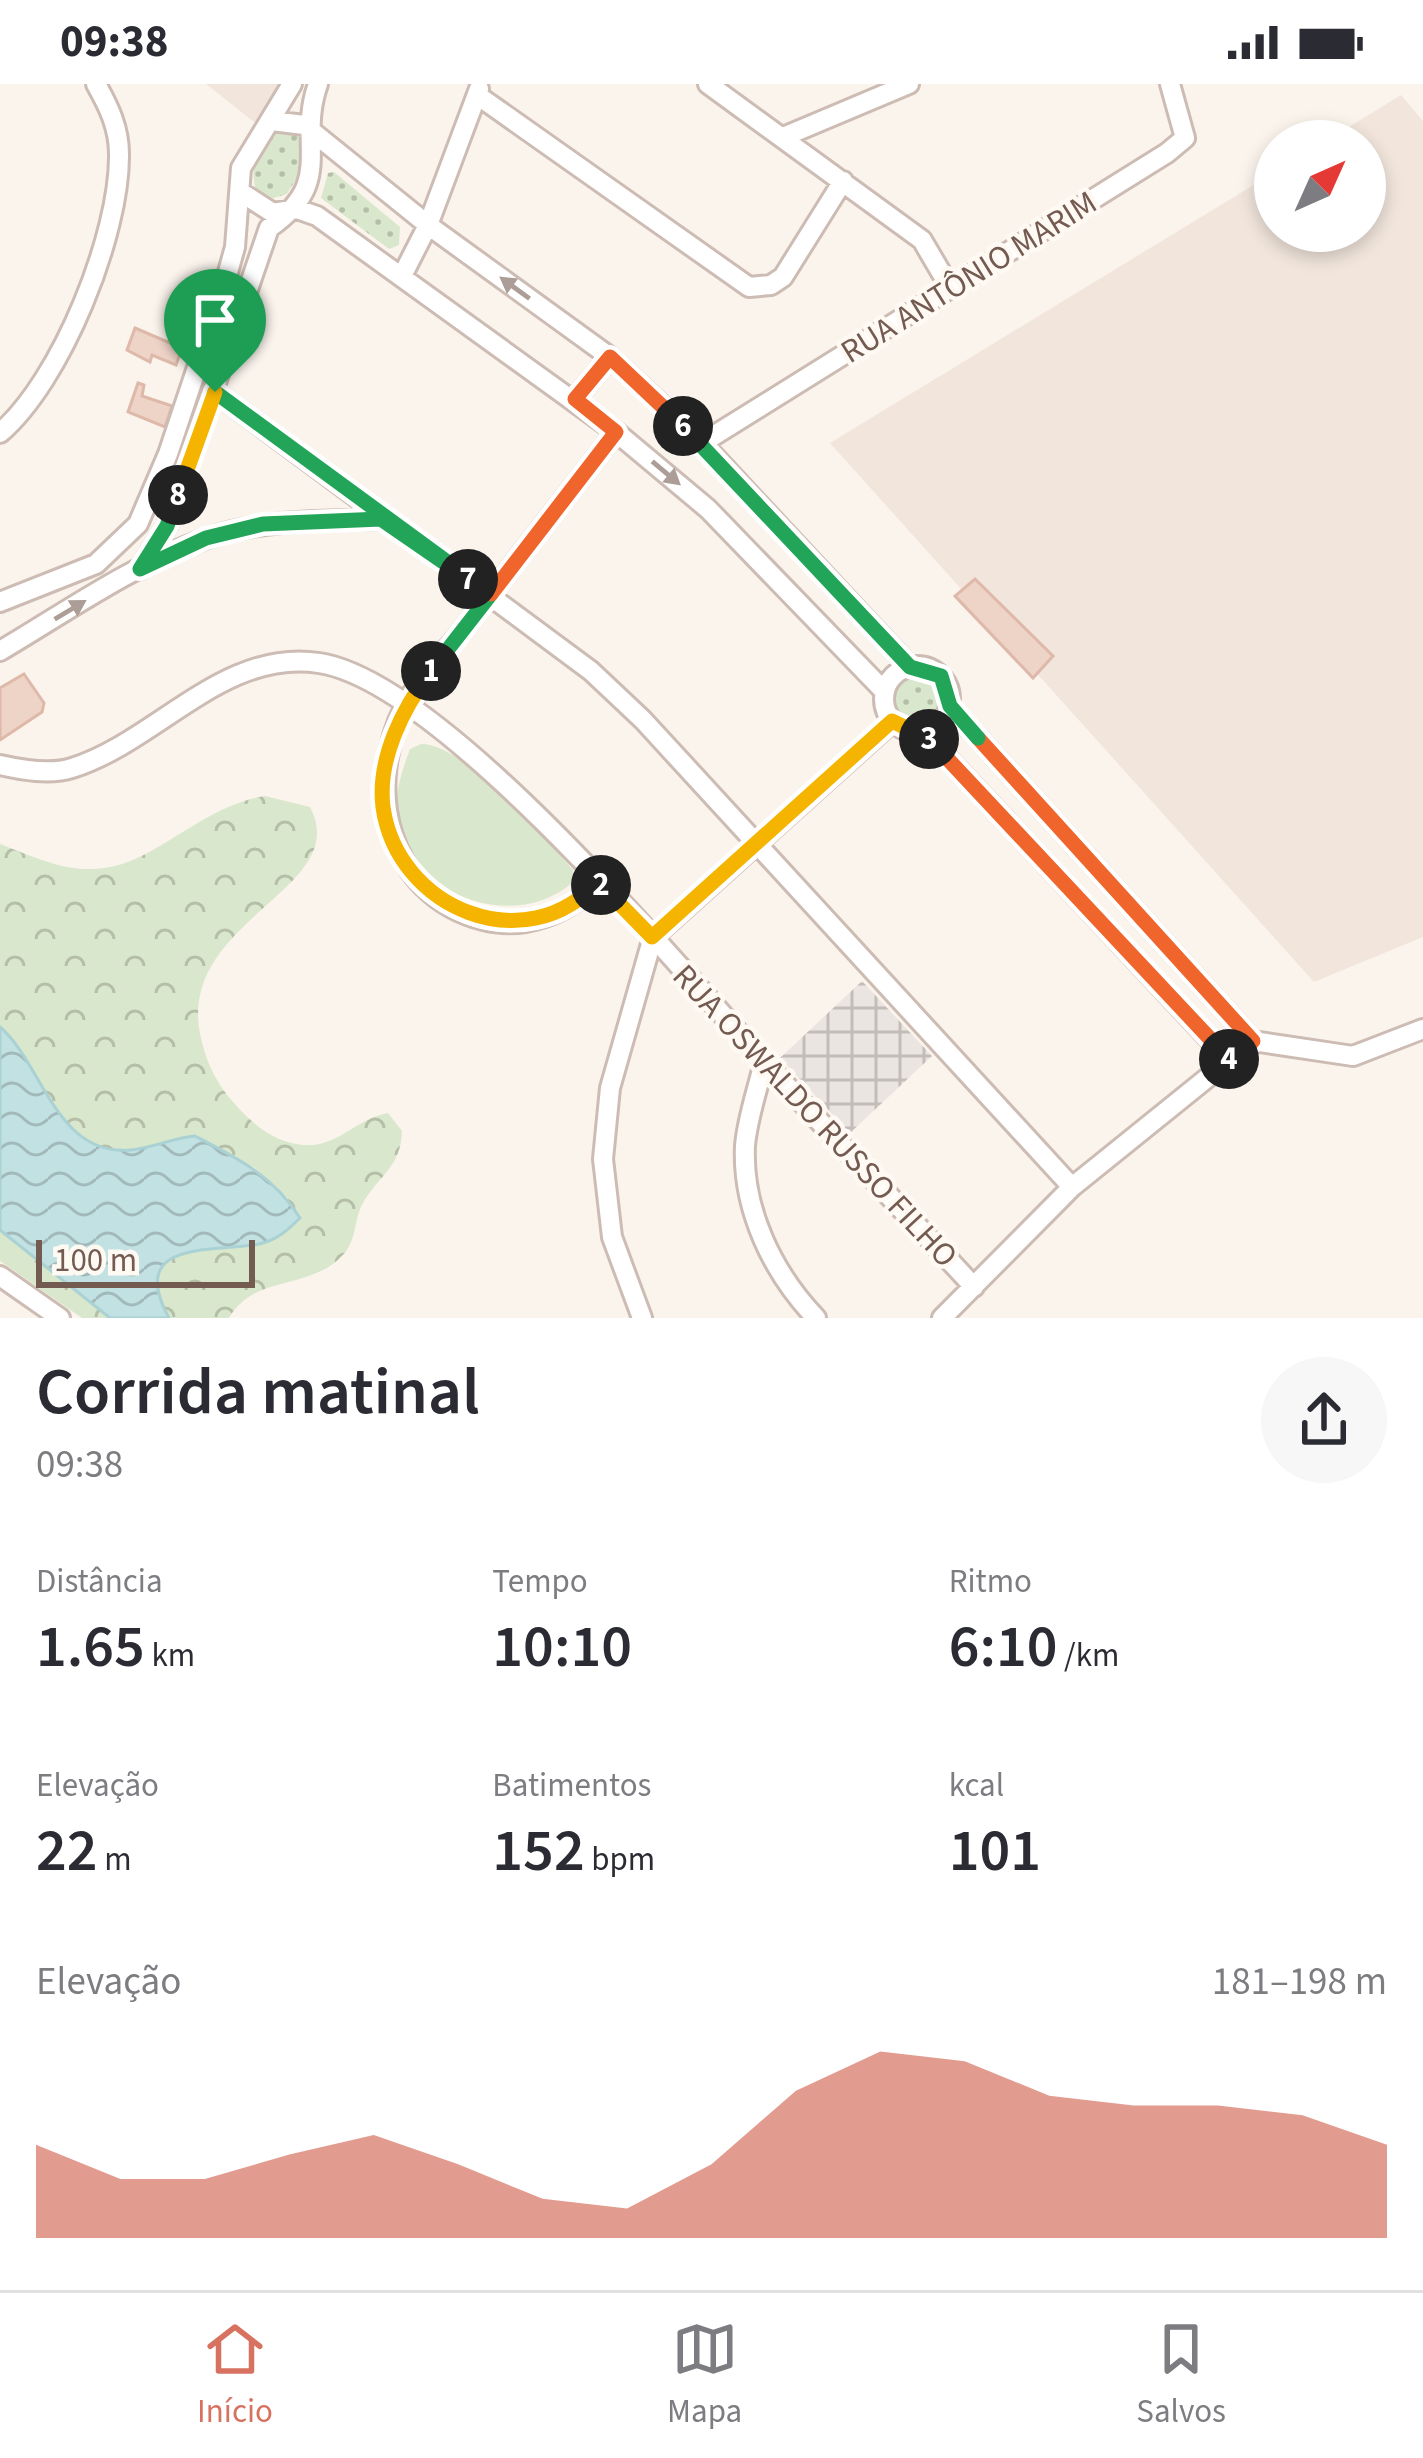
<!DOCTYPE html>
<html lang="pt">
<head>
<meta charset="utf-8">
<style>
  :root { --surface:#fff; --page:#f7f7f7; --text:#2b2b33; --muted:#7c7c81; --line:#e1e1e2; --accent:#d77160 }
  body { margin:0; font-family:"Source Sans 3",sans-serif; background:var(--page); color:var(--text); height:100vh; display:flex; flex-direction:column; font-size:45px; white-space:nowrap }
  * { box-sizing:border-box; margin:0 }
  p { font-size:39px; color:var(--muted) }
  .icon { flex:none; width:66px; height:66px; fill:none; stroke:currentColor; stroke-width:2; stroke-linecap:round; stroke-linejoin:round }
  .map { position:relative; height:1234px; overflow:hidden }
  .details { display:flex; flex-direction:column; background:var(--surface); flex:1 }
  .details>* { flex:none }
  .needle { width:78px; rotate:45deg }
  .buttons { position:absolute; left:1254px; top:36px; display:grid; gap:24px }
  .buttons a { display:grid; place-items:center; width:132px; height:132px; border-radius:50%; background:var(--surface); box-shadow:0 6px 18px #0003; font-size:60px }
  .scale { position:absolute; left:36px; bottom:30px; width:219px; box-sizing:border-box; padding-left:12px; border:6px solid #745b51; border-top:0; font-size:33px; line-height:42px; white-space:nowrap; color:#745b51; -webkit-text-stroke:9px #fef9f3; paint-order:stroke }
  .pin { position:absolute; display:grid; place-items:center; width:102px; height:102px; color:#fff; margin:-123px -51px; border-radius:50% 50% 50% 0; rotate:-45deg; box-shadow:0 0 12px #0007 }
  .pin .icon { rotate:45deg }
  .km { position:absolute; width:60px; height:60px; margin:-30px; border-radius:50%; background:#222; color:#fff; font-size:33px; line-height:60px; text-align:center }
  .round { display:grid; place-items:center; flex:none; width:126px; height:126px; border-radius:63px; background:var(--page) }
  .head { display:flex; align-items:center; justify-content:space-between; height:204px; padding:0 36px }
  h1 { font-size:66px; font-weight:600; line-height:90px }
  .stats { display:grid; grid-template-columns:repeat(3,1fr); gap:18px; height:204px; padding:12px 36px }
  .stats div { display:grid; align-content:center }
  .stats b { font-size:60px; font-weight:600 }
  .stats small { font-size:33px; font-weight:400 }
  .stats p { font-size:33px }
  .chart { height:336px; padding:24px 36px }
  .chart p { display:flex; justify-content:space-between }
  .chart svg { width:100%; height:216px; margin-top:12px; fill:var(--accent); opacity:.7 }
  .status { display:flex; justify-content:space-between; align-items:center; height:84px; padding:0 60px; background:var(--surface); direction:ltr }
  .status svg { height:33px; fill:currentColor }
  .menu { display:flex; justify-content:space-around; align-items:center; height:168px; border-top:3px solid var(--line); background:var(--surface); font-size:33px; color:var(--muted) }
  .menu a { display:grid; justify-items:center; gap:6px }
  .menu .on { color:var(--accent) }
  .map>svg:first-child { display:block }
  .residential { fill:#f2e6dc }
  .industrial { fill:url(#industrial-grid) }
  .grass { fill:url(#grass-dots) }
  .forest { fill:url(#forest-crowns) }
  .green { fill:#d9e8cc }
  .water { fill:url(#water-waves); stroke:#aad1d4; stroke-width:3 }
  .building { fill:#eed3c7; stroke:#deb9a9; stroke-width:3 }
  .lines { fill:none; stroke-linecap:round; stroke-linejoin:round }
  .minor-casing { stroke:#cdbcb3; stroke-width:24 }
  .minor { stroke:#fff; stroke-width:18 }
  .oneway { fill:#ac9d97 }
  .split-1-casing { stroke:#fff; stroke-width:24 }
  .split-2-casing { stroke:#fff; stroke-width:24 }
  .split-3-casing { stroke:#fff; stroke-width:24 }
  .split-4-casing { stroke:#fff; stroke-width:24 }
  .split-5-casing { stroke:#fff; stroke-width:24 }
  .split-6-casing { stroke:#fff; stroke-width:24 }
  .split-7-casing { stroke:#fff; stroke-width:24 }
  .split-8-casing { stroke:#fff; stroke-width:24 }
  .split-9-casing { stroke:#fff; stroke-width:24 }
  .split-1 { stroke:#22a559; stroke-width:15 }
  .split-2 { stroke:#f5b400; stroke-width:15 }
  .split-3 { stroke:#f5b400; stroke-width:15 }
  .split-4 { stroke:#f0652b; stroke-width:15 }
  .split-5 { stroke:#f0652b; stroke-width:15 }
  .split-6 { stroke:#22a559; stroke-width:15 }
  .split-7 { stroke:#f0652b; stroke-width:15 }
  .split-8 { stroke:#22a559; stroke-width:15 }
  .split-9 { stroke:#f5b400; stroke-width:15 }
  .labels { text-anchor:middle; stroke-width:9; stroke-linejoin:round; paint-order:stroke }
  .street-label { font-size:33px; fill:#745b51; stroke:#fef9f3 }
</style>
</head>
<body>
<div class="status"><b>09:38</b><svg viewBox="0 0 49 12"><path d="M0 12V9h3v3zM5 12V6h3v6zM10 12V3h3v9zM15 12V0h3v12zM26 1h20v11H26zM47 4h2v5h-2z"/></svg></div>
<div class="map">
<svg width="1423" height="1234" viewBox="0 0 1423 1234">
  <defs>
    <pattern id="industrial-grid" width="8" height="8" patternUnits="userSpaceOnUse" patternTransform="scale(3)"><rect width="8" height="8" fill="#ebe5e1"/><path d="M0 4h8M4 0v8" fill="none" stroke="#c3bdb9"/></pattern>
    <pattern id="grass-dots" width="8" height="8" patternUnits="userSpaceOnUse" patternTransform="scale(3)"><rect width="8" height="8" fill="#d9e8cc"/><path d="M2 2h.1M6 6h.1" fill="none" stroke="#b5bfa8" stroke-width="1.8" stroke-linecap="round"/></pattern>
    <pattern id="forest-crowns" width="20" height="18" patternUnits="userSpaceOnUse" patternTransform="scale(3)"><rect width="20" height="18" fill="#d9e8cc"/><path d="M2 6a3 3 0 1 1 6 0M12 15a3 3 0 1 1 6 0" fill="none" stroke="#b5bfa8"/></pattern>
    <pattern id="water-waves" width="16" height="10" patternUnits="userSpaceOnUse" patternTransform="scale(3)"><rect width="16" height="10" fill="#c2e1e3"/><path d="M0 5q4-4 8 0t8 0" fill="none" stroke="#a2b9ba"/></pattern>
  </defs>
  <rect width="100%" height="100%" fill="#fbf4ed"/>
  <path class="residential" d="M 206,0 L 281,0 L 274,22 L 254,38 Z
    M 1401,11 L 1423,37 L 1423,853 L 1314,898 L 830,359 L 1275,88 L 1275,147 L 1365,147 L 1365,57 L 1326,57 Z"/>
  <path class="industrial" d="M 862,897 L 932,972 L 850,1049 L 780,974 Z"/>
  <path class="grass" d="M 278,46 L 300,52 L 302,85 L 287,110 L 271,115 L 256,105 C 248,82 260,61 278,46 Z
    M 334,88 L 400,143 L 399,161 L 389,165 L 321,114 L 328,89 Z
    M892 616a25 25 0 1 1 50 0a25 25 0 1 1-50 0Z"/>
  <path class="forest" d="M 265,712 L 310,723 C 353,804 184,834 199,944 C 204,973 214,997 234,1019 C 254,1042 280,1063 313,1061 C 342,1058 359,1034 388,1029 L 402,1047 C 401,1082 381,1090 364,1117 C 352,1137 359,1157 339,1175 C 305,1206 254,1191 229,1234 L 169,1234 C 133,1168 195,1162 243,1162 L 288,1114 L 255,1084 L 195,1052 C 173,1054 153,1064 131,1066 C 56,1073 43,980 0,943 L 0,760 C 29,771 60,786 92,785 C 152,785 197,723 265,712 Z
    M 0,1146 L 110,1234 L 82,1234 L 0,1177 Z"/>
  <path class="green" d="M 421,660 C 464,659 544,753 573,786 L 572,799 C 518,845 424,818 401,748 C 391,719 400,692 410,665 Z"/>
  <path class="water" d="M 0,943 C 43,980 56,1073 131,1066 C 152,1064 173,1054 195,1052 C 237,1074 274,1092 300,1134 C 288,1146 277,1156 259,1160 C 216,1169 125,1154 169,1234 L 110,1234 L 0,1146 Z"/>
  <path class="building" d="M 135,244 L 182,264 L 176,281 L 152,271 L 150,278 L 127,266 Z
    M 138,299 L 144,301 L 142,312 L 172,322 L 165,343 L 128,328 Z
    M 975,495 L 1053,572 L 1033,594 L 955,512 Z
    M 24,590 L 44,619 L 42,628 L 0,656 L 0,604 Z"/>
  <g class="lines">
    <g class="minor-casing">
      <path id="minor" d="M 708,0 L 922,156 L 949,202
        M 477,11 L 749,203 L 771,201 L 783,193 L 843,97
        M 272,37 L 304,41 L 428,141 L 610,273 L 702,359 L 910,583
        M 783,53 L 909,0
        M 242,109 L 273,129 L 297,125 L 317,132 L 616,348 L 708,425 L 885,608
        M 403,190 L 428,141 L 479,5
        M 215,308 L 591,587 L 643,636 L 1072,1103
        M 575,315 L 610,273
        M 0,349 C 61,297 120,151 119,70 C 119,44 109,23 96,0
        M 702,359 L 1167,69 L 1185,54 L 1170,0
        M 140,485 L 167,442 L 269,144 C 337,97 296,62 318,0
        M 0,518 L 96,480 L 138,440 L 168,370 L 223,206 L 235,163 L 241,84 L 292,0
        M 0,567 C 66,528 132,481 205,455 C 260,435 322,437 381,435
        M884 615a33 33 0 1 1 66 0a33 33 0 1 1-66 0Z
        M 949,622 L 1253,957
        M 922,647 L 1229,976
        M 0,681 C 22,686 50,691 72,684 C 156,658 224,564 319,579 C 441,597 676,880 763,976 C 832,1052 904,1127 974,1203
        M 598,797 C 570,829 525,847 483,836 C 386,811 364,702 405,622 C 419,594 447,567 466,542 C 516,478 566,413 616,348
        M 1253,957 L 1353,972 L 1423,945
        M 764,978 C 758,1004 747,1035 745,1062 C 742,1126 773,1189 816,1234
        M 0,1192 L 60,1234
        M 642,1234 L 612,1153 L 603,1075 L 610,1004 L 653,853 L 893,637
        M 942,1234 L 1072,1103 L 1253,957"/>
    </g>
    <use href="#minor" class="minor"/>
  </g>
  <defs><path id="oneway-solid" d="M-6-.8H1V-3.2L6.5 0L1 3.2V.8H-6Z" transform="scale(3)"/></defs>
  <g class="oneway">
    <use href="#oneway-solid" transform="translate(515 204) rotate(-144)"/>
    <use href="#oneway-solid" transform="translate(666 389) rotate(40)"/>
    <use href="#oneway-solid" transform="translate(70 526) rotate(-31)"/>
  </g>
  <g class="lines">
    <g class="split-1-casing">
      <path id="split-1" d="M 215,308 L 491,510 L 431,587"/>
    </g>
    <g class="split-2-casing">
      <path id="split-2" d="M 431,587 C 403,624 377,675 383,723 C 397,825 527,878 598,797 L 601,801"/>
    </g>
    <g class="split-3-casing">
      <path id="split-3" d="M 601,801 L 652,853 L 892,637 L 929,655"/>
    </g>
    <g class="split-4-casing">
      <path id="split-4" d="M 929,655 L 1229,975"/>
    </g>
    <g class="split-5-casing">
      <path id="split-5" d="M 978,654 L 1253,957 L 1229,975"/>
    </g>
    <g class="split-6-casing">
      <path id="split-6" d="M 683,342 L 910,583 L 941,592 L 950,622 L 978,654"/>
    </g>
    <g class="split-7-casing">
      <path id="split-7" d="M 468,495 L 491,510 L 616,348 L 575,315 L 610,273 L 683,342"/>
    </g>
    <g class="split-8-casing">
      <path id="split-8" d="M 178,411 L 167,442 L 140,485 L 206,454 L 263,440 L 381,435 L 468,495"/>
    </g>
    <g class="split-9-casing">
      <path id="split-9" d="M 178,411 L 215,308"/>
    </g>
    <use href="#split-1" class="split-1"/>
    <use href="#split-2" class="split-2"/>
    <use href="#split-3" class="split-3"/>
    <use href="#split-4" class="split-4"/>
    <use href="#split-5" class="split-5"/>
    <use href="#split-6" class="split-6"/>
    <use href="#split-7" class="split-7"/>
    <use href="#split-8" class="split-8"/>
    <use href="#split-9" class="split-9"/>
  </g>
  <g class="labels">
    <g class="street-label">
      <text transform="translate(968 192) rotate(-32)" y="12">RUA ANTÔNIO MARIM</text>
      <text transform="translate(816 1031) rotate(47)" y="12">RUA OSWALDO RUSSO FILHO</text>
    </g>
  </g>
</svg>
<div class="buttons">
<a><svg class="needle" viewBox="-14 -14 28 28"><path d="M0-13l5 13h-10z" fill="#e53935"/><path d="M0 13l5-13h-10z" fill="#7c7c81"/></svg></a>
</div>
<div class="scale">100 m</div>
<div class="pin" style="left:215px;top:308px;background:#1e9e55"><svg class="icon" aria-label="arrive" viewBox="0 0 24 24"><path d="M6 21V4h12l-3 4 3 4H6"/></svg></div>
<b class="km" style="left:431px;top:587px">1</b>
<b class="km" style="left:601px;top:801px">2</b>
<b class="km" style="left:929px;top:655px">3</b>
<b class="km" style="left:1229px;top:975px">4</b>
<b class="km" style="left:683px;top:342px">6</b>
<b class="km" style="left:468px;top:495px">7</b>
<b class="km" style="left:178px;top:411px">8</b>
</div>
<section class="details">
<div class="head"><div><h1>Corrida matinal</h1><p>09:38</p></div><a class="round"><svg class="icon" aria-label="share" viewBox="0 0 24 24"><path d="M12 15V3M7 8l5-5 5 5M5 13v7h14v-7"/></svg></a></div>
<div class="stats">
<div><p>Distância</p><b>1.65<small> km</small></b></div>
<div><p>Tempo</p><b>10:10</b></div>
<div><p>Ritmo</p><b>6:10<small> /km</small></b></div>
</div>
<div class="stats">
<div><p>Elevação</p><b>22<small> m</small></b></div>
<div><p>Batimentos</p><b>152<small> bpm</small></b></div>
<div><p>kcal</p><b>101</b></div>
</div>
<div class="chart"><p><span>Elevação</span>181–198 m</p>
<svg viewBox="0 0 160 44" preserveAspectRatio="none"><path d="M0 44V25L10 32L20 32L30 27L40 23L50 29L60 36L70 38L80 29L90 14L100 6L110 8L120 15L130 17L140 17L150 19L160 25V44z"/></svg>
</div>
</section>
<nav class="menu">
<a class="on"><svg class="icon" aria-label="home" viewBox="0 0 24 24"><path d="M3 11l9-7 9 7M6 9v11h12V9"/></svg>Início</a>
<a><svg class="icon" aria-label="map" viewBox="0 0 24 24"><path d="M3 6l6-2 6 2 6-2v14l-6 2-6-2-6 2zM9 4v14M15 6v14"/></svg>Mapa</a>
<a><svg class="icon" aria-label="saved" viewBox="0 0 24 24"><path d="M7 4h10v16l-5-4-5 4z"/></svg>Salvos</a>
</nav>
</body>
</html>
